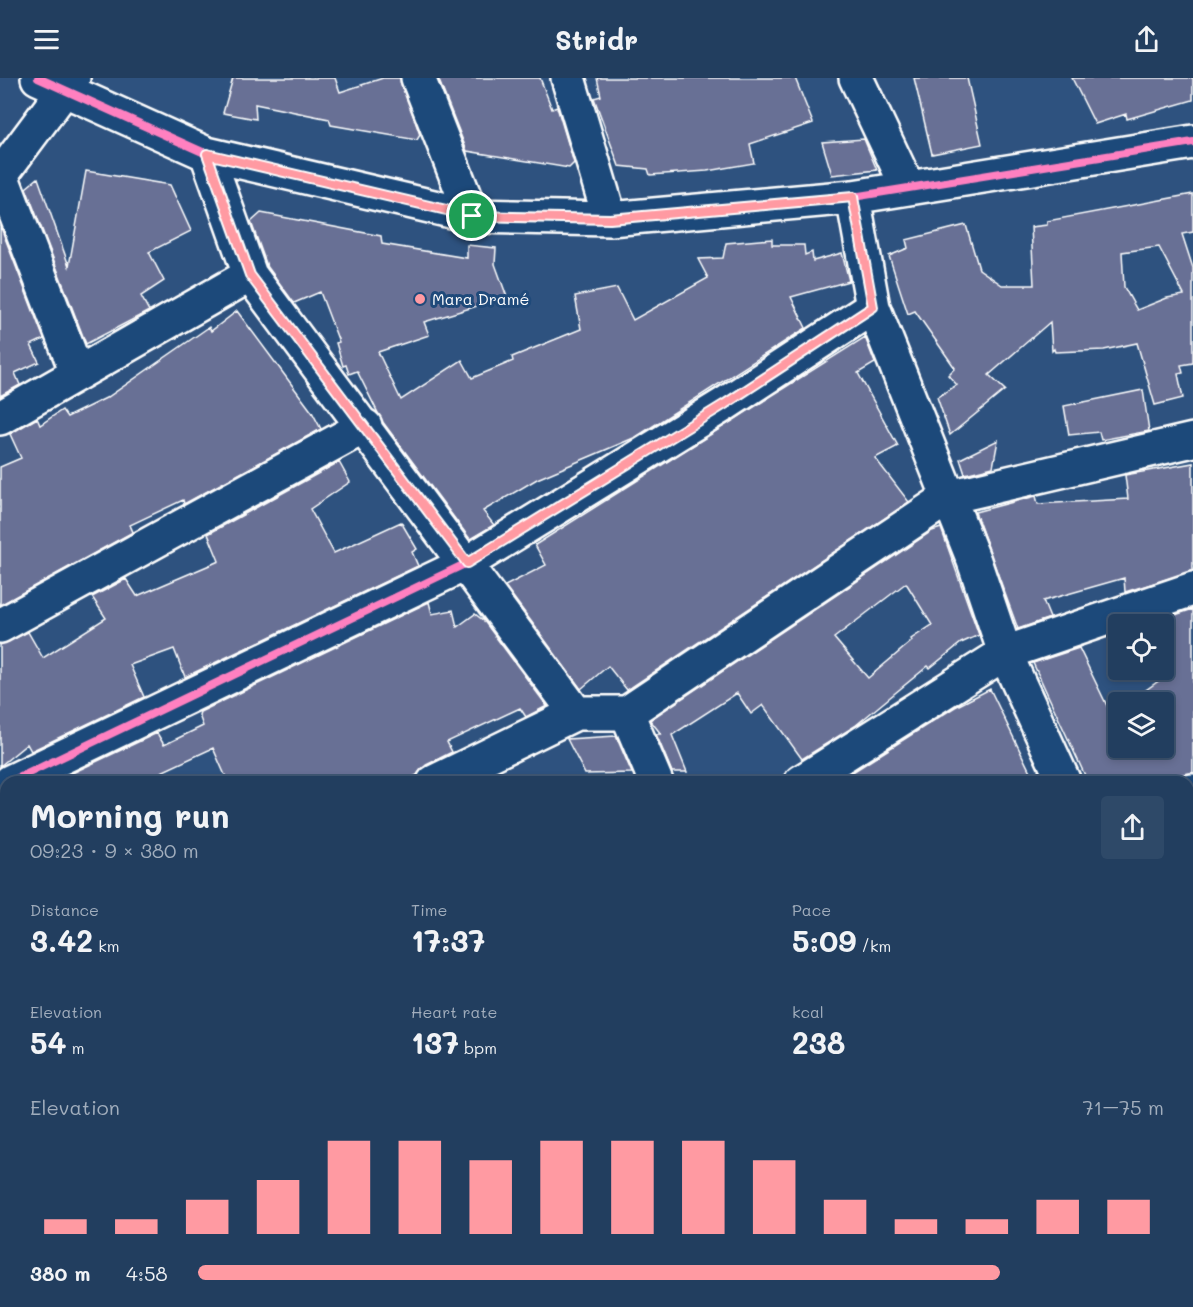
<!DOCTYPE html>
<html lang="en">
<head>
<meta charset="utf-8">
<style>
  :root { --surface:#223e5f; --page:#2e4968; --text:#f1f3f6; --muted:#a2aebd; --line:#3f5774; --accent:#ff9aa2 }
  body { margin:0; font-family:Mali,sans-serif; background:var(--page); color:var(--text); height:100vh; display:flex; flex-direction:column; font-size:22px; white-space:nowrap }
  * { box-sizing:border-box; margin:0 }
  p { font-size:20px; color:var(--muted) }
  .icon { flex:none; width:33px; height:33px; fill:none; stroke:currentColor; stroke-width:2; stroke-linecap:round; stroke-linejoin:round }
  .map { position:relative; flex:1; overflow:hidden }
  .panel { position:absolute; left:0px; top:698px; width:1194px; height:532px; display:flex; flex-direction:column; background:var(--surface); border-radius:18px 18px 0 0; box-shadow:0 3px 9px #0003,0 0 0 2px var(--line) }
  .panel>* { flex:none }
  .controls { position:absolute; left:1108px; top:536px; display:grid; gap:12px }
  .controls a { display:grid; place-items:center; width:66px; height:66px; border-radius:6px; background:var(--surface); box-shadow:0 3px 9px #0003,0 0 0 2px var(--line); font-size:30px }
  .pin { position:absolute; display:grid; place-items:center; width:51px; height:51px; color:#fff; margin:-26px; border:3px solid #fff; border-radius:50%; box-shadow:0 2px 6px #0007 }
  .round { display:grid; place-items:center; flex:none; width:63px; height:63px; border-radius:6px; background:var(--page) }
  .overview { display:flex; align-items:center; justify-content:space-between; height:102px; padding:0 30px }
  h1 { font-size:33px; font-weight:700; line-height:45px }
  .figures { display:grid; grid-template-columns:repeat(3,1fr); gap:9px; height:102px; padding:6px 30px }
  .figures div { display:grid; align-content:center }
  .figures b { font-size:30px; font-weight:700 }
  .figures small { font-size:16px; font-weight:400 }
  .figures p { font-size:16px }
  .chart { height:168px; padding:12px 30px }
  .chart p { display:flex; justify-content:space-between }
  .chart svg { width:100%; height:108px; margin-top:6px; stroke:var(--accent); stroke-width:6 }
  ul { padding:0 30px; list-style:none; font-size:20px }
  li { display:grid; grid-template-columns:96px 72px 1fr; align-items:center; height:45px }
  li i { height:15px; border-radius:8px; background:var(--accent) }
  header { display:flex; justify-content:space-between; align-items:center; height:78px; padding:0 30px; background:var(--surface); font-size:27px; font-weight:700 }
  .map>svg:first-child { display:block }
  .building { fill:#687095; stroke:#fff; stroke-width:1.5; fill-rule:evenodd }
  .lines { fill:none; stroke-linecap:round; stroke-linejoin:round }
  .minor-casing { stroke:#fff; stroke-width:38 }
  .minor { stroke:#1f4a7a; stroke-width:33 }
  .cycleway-casing { stroke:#1f4a7a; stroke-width:11 }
  .cycleway { stroke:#ff80c0; stroke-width:8 }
  .route-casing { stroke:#fff; stroke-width:12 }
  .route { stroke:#ff9aa2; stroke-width:8 }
  .poi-dot { fill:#ff9aa2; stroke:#1f4a7a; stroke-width:2 }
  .labels { text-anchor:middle; stroke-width:6; stroke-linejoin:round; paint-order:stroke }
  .poi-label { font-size:16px; fill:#fff; stroke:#1f4a7a; text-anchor:start }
</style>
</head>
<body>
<header><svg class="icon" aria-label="menu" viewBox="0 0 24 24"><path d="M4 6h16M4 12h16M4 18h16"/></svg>Stridr<svg class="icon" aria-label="share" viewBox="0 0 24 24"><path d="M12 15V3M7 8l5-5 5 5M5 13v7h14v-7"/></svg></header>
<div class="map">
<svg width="1193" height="1229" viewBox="0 0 1193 1229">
  <rect width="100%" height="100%" fill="#2e527f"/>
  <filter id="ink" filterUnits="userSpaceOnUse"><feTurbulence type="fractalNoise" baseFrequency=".0167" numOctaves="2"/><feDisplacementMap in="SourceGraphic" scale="12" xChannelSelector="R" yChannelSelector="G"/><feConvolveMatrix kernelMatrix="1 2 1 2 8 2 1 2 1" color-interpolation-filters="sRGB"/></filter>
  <g filter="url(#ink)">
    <path class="building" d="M 233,0 L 335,0 L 340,14 L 383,0 L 400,0 L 420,57 L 417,62 L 331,47 L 329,41 L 255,26 L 256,41 L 223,35 Z
      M 438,0 L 540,0 L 552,31 L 557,29 L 574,85 L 569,90 L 467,73 Z
      M 597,0 L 795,0 L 813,45 L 750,66 L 754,85 L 707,93 L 650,97 L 648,91 L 619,88 L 594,20 L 601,18 Z
      M 914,0 L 967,0 L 982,66 L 932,76 Z
      M 1072,0 L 1193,0 L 1193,22 L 1127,41 L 1126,36 L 1095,46 Z
      M 864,61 L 877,92 L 832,97 L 822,64 Z
      M 86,93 L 170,107 L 191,153 L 149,174 L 164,203 L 141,218 L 149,233 L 86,266 L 26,110 L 38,100 L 69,188 Z
      M 1193,116 L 1193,154 L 1182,156 L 1193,190 L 1193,285 L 1181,287 L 1183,295 L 1178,296 L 1183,320 L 1155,327 L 1137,265 L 1104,272 L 1055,274 L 1054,271 L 1052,273 L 1050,244 L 989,297 L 1005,312 L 950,357 L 937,319 L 957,307 L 948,297 L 955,290 L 915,233 L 908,236 L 889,178 L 908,170 L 906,162 L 966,147 L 979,191 L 1002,207 L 1034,207 L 1031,149 L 1047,147 L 1047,143 ZM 1159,169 L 1184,217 L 1167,220 L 1137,232 L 1124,209 L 1122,174 Z
      M 261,135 L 381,158 L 382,166 L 467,180 L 467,167 L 496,170 L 495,186 L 507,219 L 424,244 L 429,257 L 378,274 L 401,322 L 462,282 L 472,300 L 513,283 L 512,279 L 581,251 L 575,218 L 617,210 L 633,242 L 708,200 L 698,181 L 723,180 L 726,165 L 772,161 L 772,167 L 804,167 L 805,177 L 812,174 L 813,183 L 842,175 L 849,203 L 791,219 L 806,250 L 636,359 L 537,401 L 483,433 L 494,447 L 470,461 L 382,343 L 357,293 L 349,296 L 346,287 L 343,288 L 336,265 L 339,264 L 320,214 L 294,225 L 267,188 L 251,144 Z
      M 0,147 L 44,261 L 31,267 L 39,284 L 15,295 L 20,307 L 0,318 Z
      M 237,233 L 312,334 L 321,351 L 184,426 L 183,422 L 130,447 L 133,454 L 0,527 L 0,389 L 21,380 L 10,356 L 37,340 L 40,347 L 62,332 L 67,339 L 108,319 L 209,249 L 211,253 Z
      M 865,259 L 875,285 L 858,295 L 898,368 L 875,380 L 909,424 L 627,612 L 608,588 L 581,611 L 505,508 L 546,487 L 535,467 Z
      M 1143,312 L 1149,353 L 1101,362 L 1099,354 L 1069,357 L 1064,328 Z
      M 998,362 L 993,389 L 965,396 L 960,381 Z
      M 339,384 L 350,404 L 310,431 L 334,475 L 401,444 L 417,471 L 412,474 L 418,488 L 185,599 L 174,571 L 130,587 L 144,619 L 31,673 L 27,666 L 0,688 L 0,567 L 28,554 L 43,580 L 106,540 L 92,519 L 126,501 L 137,518 L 219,483 L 208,456 Z
      M 1193,385 L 1193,493 L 1125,514 L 1124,500 L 1043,523 L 1050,540 L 1018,551 L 975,434 L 1036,418 L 1038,426 L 1128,421 L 1125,397 Z
      M 941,450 L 979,557 L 961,565 L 930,590 L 928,588 L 855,648 L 802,681 L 763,627 L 751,636 L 737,615 L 672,657 L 687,694 L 672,694 L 656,656 L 661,656 L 650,642 L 932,453 ZM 906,505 L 932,547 L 911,561 L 912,563 L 868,600 L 834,560 Z
      M 429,524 L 432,536 L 453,532 L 457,549 L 475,536 L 484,543 L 547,628 L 526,639 L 520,630 L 447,664 L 452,674 L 426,687 L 417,697 L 403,704 L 228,704 L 213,670 L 140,704 L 68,704 L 64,699 L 157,655 L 164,667 L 203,648 L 199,637 L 200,634 Z
      M 1193,531 L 1193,695 L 1184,696 L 1173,704 L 1088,704 L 1033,585 L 1079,570 L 1111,636 L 1119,631 L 1119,669 L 1164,669 L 1164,624 L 1129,624 L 1164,599 L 1164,546 L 1148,546 Z
      M 990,611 L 1035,704 L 837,704 L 955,629 Z
      M 616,658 L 632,695 L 585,696 L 567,661 Z"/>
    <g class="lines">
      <g class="minor-casing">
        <path id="minor" d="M 38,0 L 207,76 L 472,138 L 610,141 L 853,119 L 1193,64
          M 418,0 L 472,138
          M 568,0 L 610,141
          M 856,0 L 908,110
          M 207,76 L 250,197 L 576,635
          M 1,97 L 77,295
          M 0,98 L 73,0
          M 853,119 L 873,229 L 974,483 L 1005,575 L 1064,704
          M 0,340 L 250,197
          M 0,548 L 365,348
          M 627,635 L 656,704
          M 10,704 L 467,485 L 725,326 L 873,229
          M 434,704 L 576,635 L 627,635 L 949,419 L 1193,362
          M 801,704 L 1005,575 L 1193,511
          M 1188,714 L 1193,713
          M 0,775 L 6,785
          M 0,917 L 6,914
          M 1188,919 L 1193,918
          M 1188,963 L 1193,973
          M 0,1142 L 6,1147
          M 0,1204 L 6,1201
          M 89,1224 L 94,1229
          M 289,1224 L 292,1229
          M 512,1224 L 516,1229
          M 879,1224 L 881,1229
          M 378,1229 L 386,1224
          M 688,1229 L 698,1224"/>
      </g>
      <use href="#minor" class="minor"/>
      <g class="cycleway-casing">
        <path id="cycleway" d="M 38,0 L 207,76 L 472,138 L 610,141 L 853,119 L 1193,64
          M 10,704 L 467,485 L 725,326 L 873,229"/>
      </g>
      <use href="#cycleway" class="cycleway"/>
    </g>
  </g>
  <g class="lines" filter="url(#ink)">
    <g class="route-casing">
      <path id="route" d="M 207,76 L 472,138 L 610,141 L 853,119 L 873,229 L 725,326 L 467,485 L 250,197 Z"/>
    </g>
    <use href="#route" class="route"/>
  </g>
  <circle class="poi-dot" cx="420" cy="221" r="6"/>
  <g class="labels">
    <g class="poi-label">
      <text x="432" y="227">Mara Dramé</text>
    </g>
  </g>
</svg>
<div class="controls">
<a><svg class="icon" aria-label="locate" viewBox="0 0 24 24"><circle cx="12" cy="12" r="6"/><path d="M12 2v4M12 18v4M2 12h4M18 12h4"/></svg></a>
<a><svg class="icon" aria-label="layers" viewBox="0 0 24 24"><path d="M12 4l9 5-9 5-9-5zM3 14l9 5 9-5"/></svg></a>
</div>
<div class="pin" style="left:472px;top:138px;background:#1e9e55"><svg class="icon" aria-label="arrive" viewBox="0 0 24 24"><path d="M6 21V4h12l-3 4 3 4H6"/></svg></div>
<section class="panel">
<div class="overview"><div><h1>Morning run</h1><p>09:23 · 9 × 380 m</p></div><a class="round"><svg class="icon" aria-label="share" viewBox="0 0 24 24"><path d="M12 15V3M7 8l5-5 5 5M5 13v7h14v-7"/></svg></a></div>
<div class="figures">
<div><p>Distance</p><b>3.42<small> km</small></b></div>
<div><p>Time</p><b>17:37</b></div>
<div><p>Pace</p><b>5:09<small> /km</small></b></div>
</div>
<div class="figures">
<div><p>Elevation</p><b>54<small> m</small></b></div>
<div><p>Heart rate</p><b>137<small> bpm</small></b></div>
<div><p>kcal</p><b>238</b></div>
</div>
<div class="chart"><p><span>Elevation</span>71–75 m</p>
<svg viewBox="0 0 160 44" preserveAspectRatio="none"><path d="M5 44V38M15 44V38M25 44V30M35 44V22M45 44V6M55 44V6M65 44V14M75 44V6M85 44V6M95 44V6M105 44V14M115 44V30M125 44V38M135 44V38M145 44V30M155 44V30"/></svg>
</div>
<ul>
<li><b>380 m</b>4:58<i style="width:83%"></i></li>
</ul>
</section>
</div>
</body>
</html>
